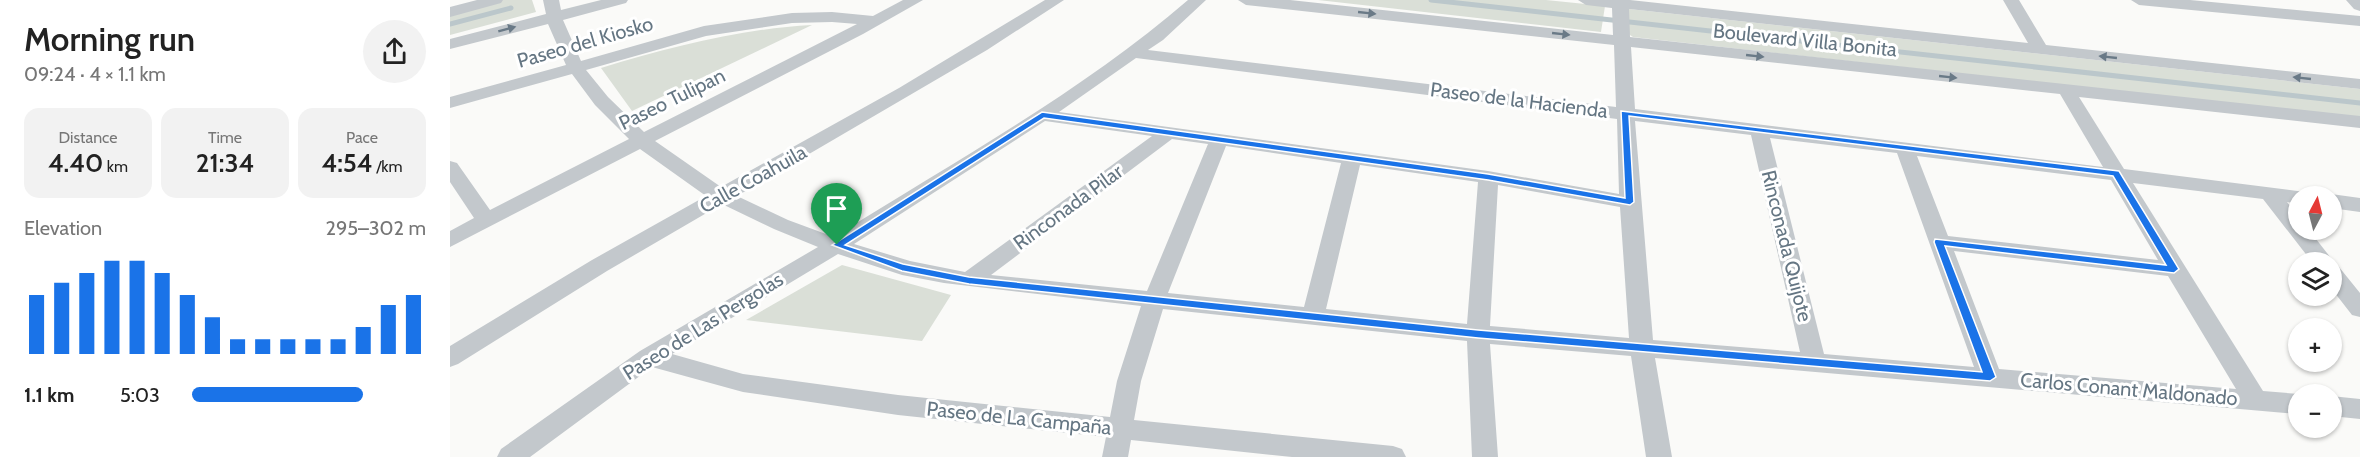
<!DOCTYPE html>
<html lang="en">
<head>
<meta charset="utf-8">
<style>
  :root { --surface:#fff; --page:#f2f2f2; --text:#222; --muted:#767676; --accent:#1a73e8 }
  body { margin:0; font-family:Cabin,sans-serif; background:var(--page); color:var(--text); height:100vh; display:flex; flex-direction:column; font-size:22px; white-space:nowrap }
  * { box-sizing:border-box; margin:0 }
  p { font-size:20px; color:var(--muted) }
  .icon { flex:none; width:33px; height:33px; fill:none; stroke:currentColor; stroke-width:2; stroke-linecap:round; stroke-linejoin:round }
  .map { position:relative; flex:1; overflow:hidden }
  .drawer { display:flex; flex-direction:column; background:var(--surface); width:450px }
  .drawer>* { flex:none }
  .needle { width:39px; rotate:7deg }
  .buttons { position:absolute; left:1838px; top:186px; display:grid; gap:12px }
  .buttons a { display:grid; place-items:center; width:54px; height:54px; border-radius:50%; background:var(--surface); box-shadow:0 2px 4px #0004; font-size:30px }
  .pin { position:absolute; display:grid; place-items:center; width:51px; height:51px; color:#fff; margin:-62px -26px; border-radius:50% 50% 50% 0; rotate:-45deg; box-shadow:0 0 6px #0007 }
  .pin .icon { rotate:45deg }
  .round { display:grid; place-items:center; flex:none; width:63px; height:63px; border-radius:32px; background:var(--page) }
  .head { display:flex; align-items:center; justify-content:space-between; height:102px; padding:0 24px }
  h1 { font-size:33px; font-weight:600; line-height:45px }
  .metrics { display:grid; grid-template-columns:repeat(3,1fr); gap:9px; height:102px; padding:6px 24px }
  .metrics div { display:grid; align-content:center; border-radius:15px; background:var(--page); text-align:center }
  .metrics b { font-size:26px; font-weight:600 }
  .metrics small { font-size:16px; font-weight:400 }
  .metrics p { font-size:16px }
  .chart { height:168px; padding:12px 24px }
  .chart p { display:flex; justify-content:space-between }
  .chart svg { width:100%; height:108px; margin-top:6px; stroke:var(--accent); stroke-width:6 }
  ul { padding:0 24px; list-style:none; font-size:20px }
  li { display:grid; grid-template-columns:96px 72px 1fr; align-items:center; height:45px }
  li i { height:15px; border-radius:8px; background:var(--accent) }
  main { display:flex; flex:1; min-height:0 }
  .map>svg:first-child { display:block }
  .green { fill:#dadfd7 }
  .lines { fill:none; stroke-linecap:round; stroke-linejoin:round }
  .stream { stroke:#bbc7cb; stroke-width:5 }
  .minor { fill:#c3c8cc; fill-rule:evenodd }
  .oneway { fill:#6a7a87 }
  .route { fill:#1a73e8; stroke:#fff; stroke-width:1.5; fill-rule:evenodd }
  .labels { text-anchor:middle; stroke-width:6; stroke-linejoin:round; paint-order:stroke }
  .street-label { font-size:20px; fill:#657683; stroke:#fff }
</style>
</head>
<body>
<main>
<section class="drawer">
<div class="head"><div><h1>Morning run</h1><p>09:24 · 4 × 1.1 km</p></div><a class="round"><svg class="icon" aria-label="share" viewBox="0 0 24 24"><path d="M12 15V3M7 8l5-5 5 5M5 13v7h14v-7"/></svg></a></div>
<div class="metrics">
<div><p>Distance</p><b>4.40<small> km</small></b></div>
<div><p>Time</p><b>21:34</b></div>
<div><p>Pace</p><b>4:54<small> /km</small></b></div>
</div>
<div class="chart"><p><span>Elevation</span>295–302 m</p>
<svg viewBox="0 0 160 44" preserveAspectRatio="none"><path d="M5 44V20M15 44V15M25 44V11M35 44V6M45 44V6M55 44V11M65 44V20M75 44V29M85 44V38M95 44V38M105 44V38M115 44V38M125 44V38M135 44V33M145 44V24M155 44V20"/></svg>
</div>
<ul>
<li><b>1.1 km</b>5:03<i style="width:73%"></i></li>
</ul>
</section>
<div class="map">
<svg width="1910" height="457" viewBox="0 0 1910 457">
  <rect width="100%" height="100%" fill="#fafaf8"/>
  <path class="green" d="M 51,0 L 82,0 L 86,12 L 0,35 L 0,13 Z
    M 868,0 L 1096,0 L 1155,6 L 1151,32 Z
    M 1179,9 L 1910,89 L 1910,118 L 1183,37 L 1177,33 Z
    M 362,25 L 182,111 L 151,68 C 221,47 289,29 362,25 Z
    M 392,265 L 501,295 L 472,341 L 296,320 Z"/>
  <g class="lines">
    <path class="stream" d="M 981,0 L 1910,103
      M 0,24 L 61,8"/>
    <path class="minor" d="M 27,0 L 53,0 L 51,3 L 0,17 L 0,7 Z
      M 93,0 L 109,0 L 111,10 L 151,0 L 178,0 L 176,3 L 113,20 L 131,61 L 254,26 L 342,13 L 382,12 L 423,16 L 453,0 L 473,0 L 413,34 L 205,141 L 271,187 L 449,88 L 595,0 L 614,0 L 537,50 L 287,196 L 338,220 L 384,237 C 502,163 633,91 738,0 L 756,0 L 713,40 L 698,50 L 1166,107 L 1164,45 L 796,5 L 788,0 L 840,0 L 1163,35 L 1162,8 L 1136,5 L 1128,0 L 1180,0 L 1578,43 L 1553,0 L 1569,0 L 1596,45 L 1910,79 L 1910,89 L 1179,9 L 1180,37 L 1910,116 L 1910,128 L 1629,97 L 1674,169 L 1855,192 L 1858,196 L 1848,196 L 1848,204 L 1837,202 L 1848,216 L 1848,230 L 1859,230 L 1884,262 L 1882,265 L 1889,267 L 1910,293 L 1910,317 L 1902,315 L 1881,288 L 1881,262 L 1862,262 L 1813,199 L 1683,183 L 1813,391 L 1849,394 L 1848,414 L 1205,358 L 1222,457 L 1196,457 L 1181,356 L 1040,344 L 1048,457 L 1022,457 L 1017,341 L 713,309 L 691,381 L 684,420 L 943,446 L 952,449 L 956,457 L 842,457 L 681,440 L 678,457 L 652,457 L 656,437 L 448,415 L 293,392 L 202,367 L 80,457 L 47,457 L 51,449 L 190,351 L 368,247 L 324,229 L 272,204 L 157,271 L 8,364 L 0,367 L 0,346 L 142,260 L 256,196 L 190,149 L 0,247 L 0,231 L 24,218 L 0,182 L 0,161 L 7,163 L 40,210 L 179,139 L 145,105 L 122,74 L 0,108 L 0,97 L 116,65 L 98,24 L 0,49 L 0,39 L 96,14 ZM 382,22 L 407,24 L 194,132 L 158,97 L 136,70 L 256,36 L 342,23 ZM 1181,47 L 1610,94 L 1653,167 L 1185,109 ZM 686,58 L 1167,119 L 1169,194 L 1038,171 L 609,112 ZM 595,121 L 702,136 L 515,272 L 460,261 L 404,244 ZM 1185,121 L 1301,135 L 1350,352 L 1203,340 ZM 1320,138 L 1447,153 L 1524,367 L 1374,354 ZM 722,139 L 758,144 L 697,291 L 541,275 ZM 776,146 L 891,163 L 854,307 L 718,293 ZM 1467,156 L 1661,180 L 1708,260 L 1498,236 ZM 910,165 L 1028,182 L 1017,324 L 876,309 ZM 1048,185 L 1170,207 L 1179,338 L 1040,326 ZM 1504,251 L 1718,276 L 1786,389 L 1549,369 ZM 388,254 L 452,275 L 494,283 L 691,306 L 667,381 L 660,417 L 448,395 L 293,374 L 222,354 Z
      M 1681,0 L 1740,0 L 1910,16 L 1910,26 L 1689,5 Z
      M 1896,0 L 1910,0 L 1910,11 L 1904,9 Z
      M 1881,194 L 1910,198 L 1910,212 L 1881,208 L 1881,196 L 1874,196 Z
      M 1881,396 L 1910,399 L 1910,419 L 1881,416 Z"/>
  </g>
  <defs><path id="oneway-solid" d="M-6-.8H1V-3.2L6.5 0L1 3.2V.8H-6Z" transform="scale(1.5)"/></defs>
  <g class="oneway">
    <use href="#oneway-solid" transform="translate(917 13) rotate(6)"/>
    <use href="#oneway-solid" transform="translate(57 29) rotate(-15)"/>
    <use href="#oneway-solid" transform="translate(1111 34) rotate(6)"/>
    <use href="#oneway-solid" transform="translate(1305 56) rotate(6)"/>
    <use href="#oneway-solid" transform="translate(1658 57) rotate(-174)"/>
    <use href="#oneway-solid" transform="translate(1498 77) rotate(6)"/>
    <use href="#oneway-solid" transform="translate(1852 78) rotate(-174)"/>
  </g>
  <path class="route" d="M 1171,111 L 1669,171 L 1729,269 L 1724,273 L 1495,246 L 1546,377 L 1540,381 L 1028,338 L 519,284 L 452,271 L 382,245 L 592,112 L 1038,174 L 1175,198 ZM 1179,116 L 1663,176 L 1716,265 L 1485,239 L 1484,242 L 1532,372 L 1028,330 L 519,277 L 453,264 L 395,245 L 594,118 L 1038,180 L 1180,205 L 1184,202 Z"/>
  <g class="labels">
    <g class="street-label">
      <text transform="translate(1355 40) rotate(6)" y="7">Boulevard Villa Bonita</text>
      <text transform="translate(135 42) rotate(-16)" y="7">Paseo del Kiosko</text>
      <text transform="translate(222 99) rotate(-26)" y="7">Paseo Tulipan</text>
      <text transform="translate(1069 100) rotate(7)" y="7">Paseo de la Hacienda</text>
      <text transform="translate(303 179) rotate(-29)" y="7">Calle Coahuila</text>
      <text transform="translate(618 207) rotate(-36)" y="7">Rinconada Pilar</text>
      <text transform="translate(1337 246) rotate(76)" y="7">Rinconada Quijote</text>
      <text transform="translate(253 326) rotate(-32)" y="7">Paseo de Las Pergolas</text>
      <text transform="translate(1679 389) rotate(5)" y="7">Carlos Conant Maldonado</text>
      <text transform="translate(569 418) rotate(6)" y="7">Paseo de La Campaña</text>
    </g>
  </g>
</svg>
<div class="buttons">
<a><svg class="needle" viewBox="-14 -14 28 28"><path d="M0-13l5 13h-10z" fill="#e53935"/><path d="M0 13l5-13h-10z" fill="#767676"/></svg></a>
<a><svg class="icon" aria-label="layers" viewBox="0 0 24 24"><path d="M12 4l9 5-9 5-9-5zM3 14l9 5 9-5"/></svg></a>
<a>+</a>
<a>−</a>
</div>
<div class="pin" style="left:387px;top:245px;background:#1e9e55"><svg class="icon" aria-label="arrive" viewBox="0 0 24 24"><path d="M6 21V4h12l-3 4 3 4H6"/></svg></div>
</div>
</main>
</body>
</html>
